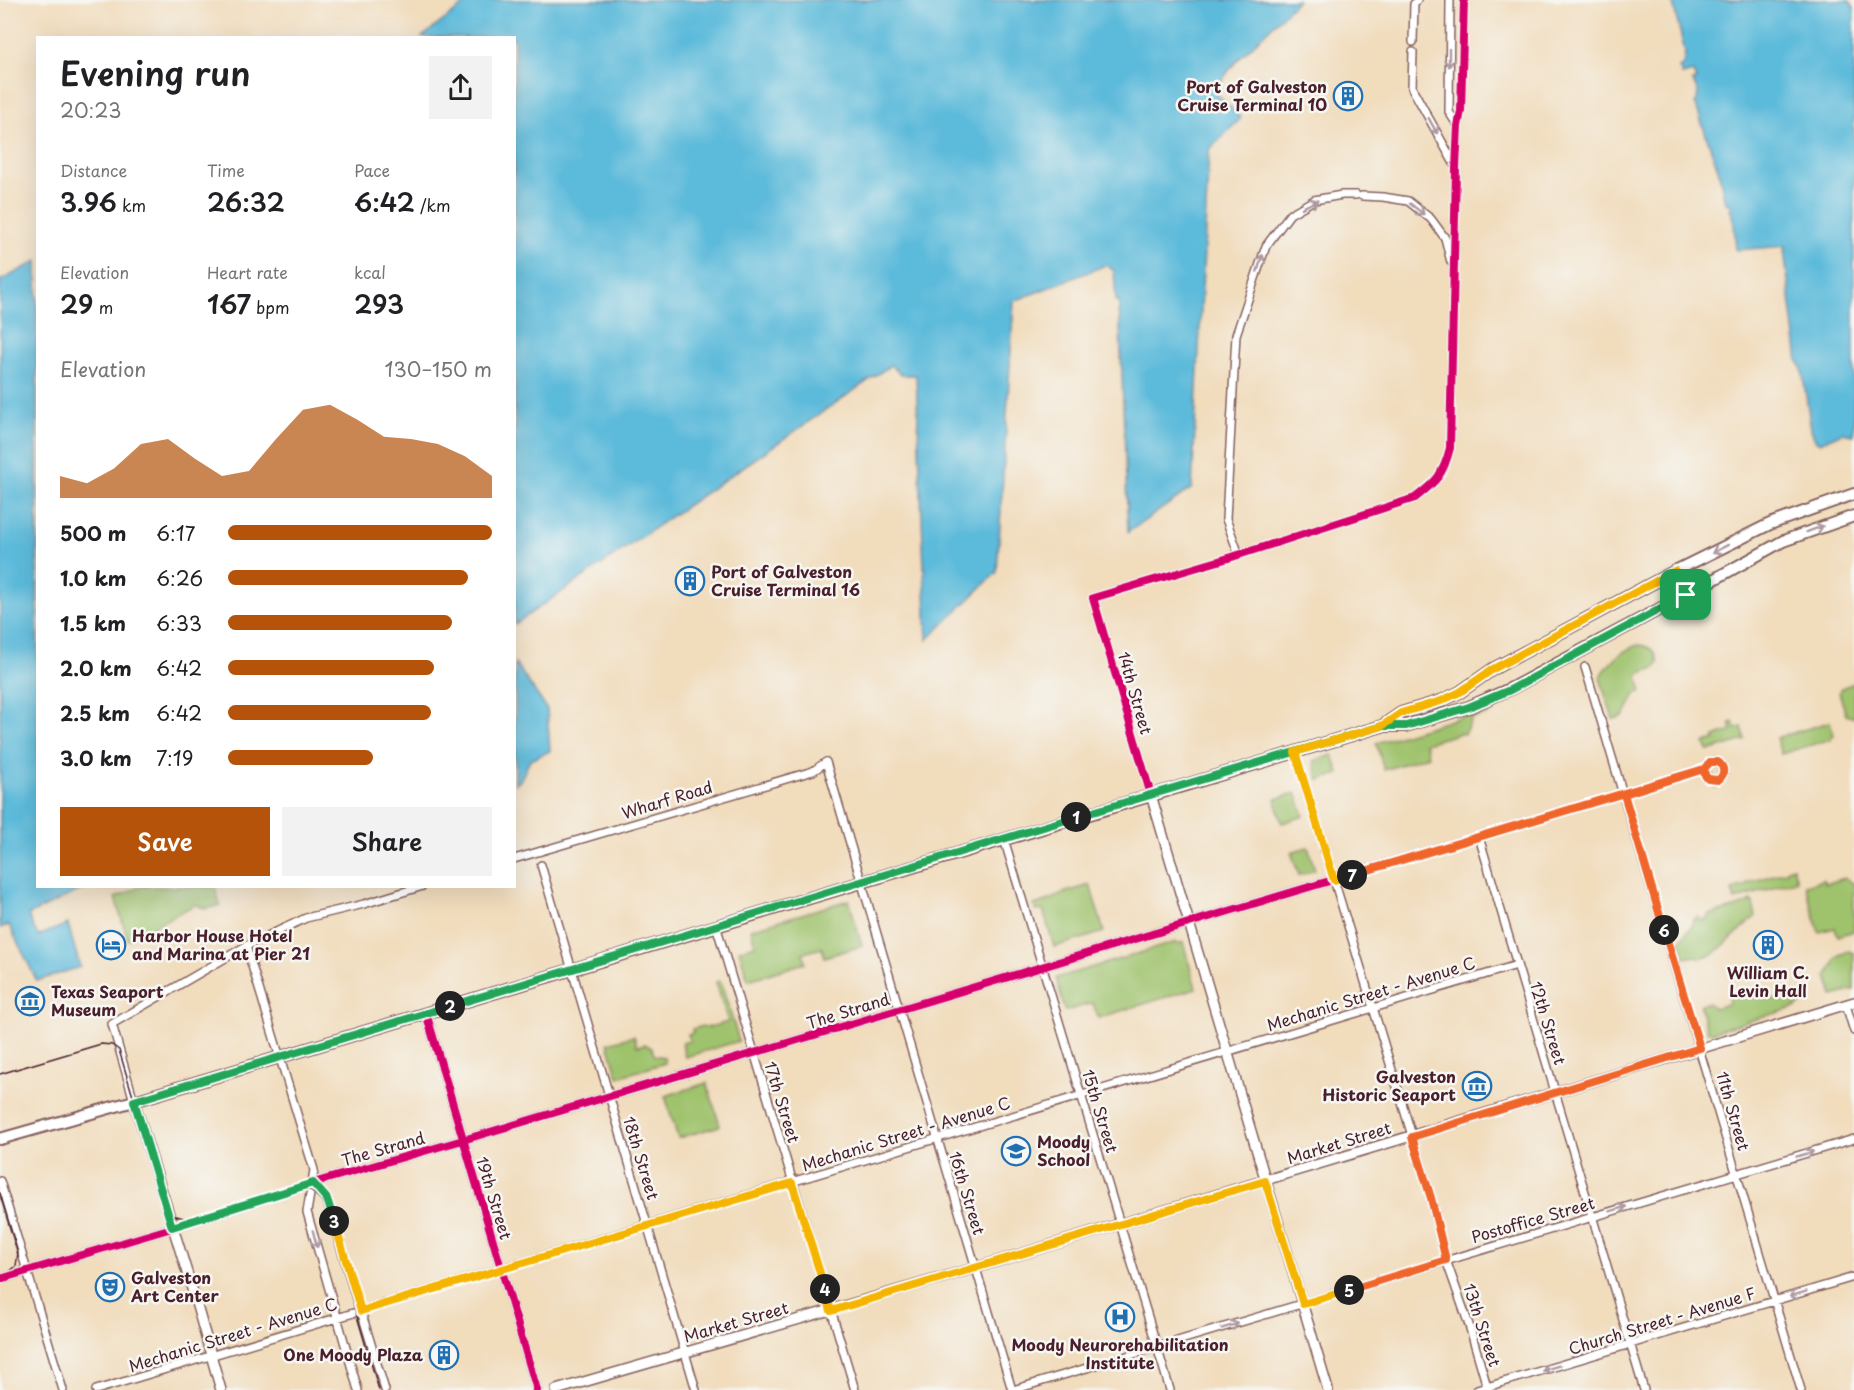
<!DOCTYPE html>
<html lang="en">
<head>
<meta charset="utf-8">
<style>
  :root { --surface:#fff; --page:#f2f2f2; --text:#202124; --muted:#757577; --accent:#b45309 }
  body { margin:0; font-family:"Playpen Sans",sans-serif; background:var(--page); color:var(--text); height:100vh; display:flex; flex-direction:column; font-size:22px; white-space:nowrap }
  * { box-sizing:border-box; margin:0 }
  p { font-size:20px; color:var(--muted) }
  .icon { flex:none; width:33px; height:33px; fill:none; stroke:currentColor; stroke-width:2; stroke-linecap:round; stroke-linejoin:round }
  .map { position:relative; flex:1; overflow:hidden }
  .details { position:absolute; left:36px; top:36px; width:480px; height:852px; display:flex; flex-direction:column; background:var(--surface); border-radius:0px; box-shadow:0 6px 24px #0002 }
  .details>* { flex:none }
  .pin { position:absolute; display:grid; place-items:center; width:51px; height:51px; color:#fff; margin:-26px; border-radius:12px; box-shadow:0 3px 9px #0006 }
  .km { position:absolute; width:30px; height:30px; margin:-15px; border-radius:50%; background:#222; color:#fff; font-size:16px; line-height:30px; text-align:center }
  .round { display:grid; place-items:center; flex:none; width:63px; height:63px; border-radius:0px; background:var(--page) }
  .headline { display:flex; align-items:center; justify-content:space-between; height:102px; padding:0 24px }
  h1 { font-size:33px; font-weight:600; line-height:45px }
  .figures { display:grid; grid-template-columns:repeat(3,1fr); gap:9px; height:102px; padding:6px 24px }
  .figures div { display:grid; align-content:center }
  .figures b { font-size:26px; font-weight:600 }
  .figures small { font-size:16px; font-weight:400 }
  .figures p { font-size:16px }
  .chart { height:168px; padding:12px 24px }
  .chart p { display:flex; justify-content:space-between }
  .chart svg { width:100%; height:108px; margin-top:6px; fill:var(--accent); opacity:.7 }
  .cta { display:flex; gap:12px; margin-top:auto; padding:12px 24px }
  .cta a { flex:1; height:69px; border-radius:0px; background:var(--accent); color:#fff; font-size:24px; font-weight:600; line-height:69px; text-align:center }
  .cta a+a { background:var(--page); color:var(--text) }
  ul { padding:0 24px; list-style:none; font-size:20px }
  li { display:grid; grid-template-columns:96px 72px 1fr; align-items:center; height:45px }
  li i { height:15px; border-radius:8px; background:var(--accent) }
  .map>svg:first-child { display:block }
  .green { fill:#9fc26c; stroke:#74704c; stroke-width:1.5 }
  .water { fill:#5cbada; stroke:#536c82; stroke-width:1.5 }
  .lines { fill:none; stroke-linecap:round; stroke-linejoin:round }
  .minor-casing { stroke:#84615e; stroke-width:10 }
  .tertiary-casing { stroke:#84615e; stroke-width:11 }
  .secondary-casing { stroke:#84615e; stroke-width:12 }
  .primary-casing { stroke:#84615e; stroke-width:14 }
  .minor { stroke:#fff; stroke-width:7 }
  .tertiary { stroke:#fff; stroke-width:8 }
  .secondary { stroke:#fff; stroke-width:9 }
  .primary { stroke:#fff; stroke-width:10 }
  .tram { stroke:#4a1f2b; stroke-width:1.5 }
  .cycleway-casing { stroke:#f6f6f2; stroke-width:11 }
  .cycleway { stroke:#d6006c; stroke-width:8 }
  .oneway { stroke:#ae9aa0 }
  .split-1-casing { stroke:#fff; stroke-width:12 }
  .split-2-casing { stroke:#fff; stroke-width:12 }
  .split-3-casing { stroke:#fff; stroke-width:12 }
  .split-4-casing { stroke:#fff; stroke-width:12 }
  .split-5-casing { stroke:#fff; stroke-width:12 }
  .split-6-casing { stroke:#fff; stroke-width:12 }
  .split-7-casing { stroke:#fff; stroke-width:12 }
  .split-8-casing { stroke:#fff; stroke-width:12 }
  .split-1 { stroke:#22a559; stroke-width:8 }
  .split-2 { stroke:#22a559; stroke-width:8 }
  .split-3 { stroke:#22a559; stroke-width:8 }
  .split-4 { stroke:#f5b400; stroke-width:8 }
  .split-5 { stroke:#f5b400; stroke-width:8 }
  .split-6 { stroke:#f0652b; stroke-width:8 }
  .split-7 { stroke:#f0652b; stroke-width:8 }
  .split-8 { stroke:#f5b400; stroke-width:8 }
  .labels { text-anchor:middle; stroke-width:5; stroke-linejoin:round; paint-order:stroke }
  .poi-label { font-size:16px; font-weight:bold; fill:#4a1f2b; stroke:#f6f6f2; text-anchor:start }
  .street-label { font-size:16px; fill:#4a1f2b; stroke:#f6f6f2 }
</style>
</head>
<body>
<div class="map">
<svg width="1854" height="1390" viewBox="0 0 1854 1390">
  <rect width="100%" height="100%" fill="#f6f6f2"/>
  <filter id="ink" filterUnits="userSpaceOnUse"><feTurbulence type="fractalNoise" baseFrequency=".0167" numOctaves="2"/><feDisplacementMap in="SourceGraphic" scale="12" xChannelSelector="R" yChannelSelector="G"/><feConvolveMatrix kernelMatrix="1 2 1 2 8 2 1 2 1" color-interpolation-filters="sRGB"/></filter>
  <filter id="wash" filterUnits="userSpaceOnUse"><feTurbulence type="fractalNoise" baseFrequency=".008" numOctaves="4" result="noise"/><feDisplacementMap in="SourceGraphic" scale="24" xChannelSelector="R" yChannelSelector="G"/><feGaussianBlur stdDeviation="1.35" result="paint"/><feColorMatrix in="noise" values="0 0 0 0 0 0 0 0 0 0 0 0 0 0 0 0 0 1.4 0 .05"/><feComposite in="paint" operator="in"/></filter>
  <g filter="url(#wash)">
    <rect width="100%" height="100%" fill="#f1dcbc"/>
    <path class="green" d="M 1638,645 C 1651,646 1656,651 1658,663 L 1656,668 L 1640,673 L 1638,678 L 1642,691 L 1635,694 L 1624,716 L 1613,719 L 1600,678 C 1608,663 1622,650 1638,645 Z
      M 1854,683 L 1854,718 L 1846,715 L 1839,692 L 1841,688 Z
      M 1501,702 L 1502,704 L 1488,714 L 1470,719 L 1471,721 L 1464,734 L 1461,733 L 1425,743 L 1428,756 L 1384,770 L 1376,743 L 1474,713 Z
      M 1733,722 L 1735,729 L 1742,727 L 1745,740 L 1708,751 L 1705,743 L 1715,740 L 1714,737 L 1732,731 L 1730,723 Z
      M 1830,722 L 1834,735 L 1831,737 L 1831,739 L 1781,754 L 1776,738 Z
      M 1333,755 L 1339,774 L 1319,780 L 1314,761 Z
      M 1296,793 L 1304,816 L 1282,823 L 1275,799 Z
      M 1308,847 L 1315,870 L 1299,875 L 1291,852 Z
      M 1793,867 L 1797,880 L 1795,881 L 1735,900 L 1732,890 L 1746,886 L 1747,883 L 1787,871 L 1787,869 Z
      M 1845,878 L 1854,884 L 1854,931 L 1838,936 L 1835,928 L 1819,932 L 1805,885 L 1823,880 L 1825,884 Z
      M 1090,885 L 1104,932 L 1054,947 L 1043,910 L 1036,911 L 1034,905 L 1052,899 L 1060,894 Z
      M 140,887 L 215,887 L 220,905 L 205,909 L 196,904 L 128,940 L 115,898 Z
      M 849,900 L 862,946 L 824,957 L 822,948 L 803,953 L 805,963 L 748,980 L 739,950 L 755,945 L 751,929 Z
      M 1752,901 L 1756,916 L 1714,954 L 1699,958 L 1696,956 L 1685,958 L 1680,941 L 1692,926 L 1693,919 L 1699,917 L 1701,921 L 1709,918 L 1708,915 L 1738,907 Z
      M 1176,942 L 1178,944 L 1183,942 L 1196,988 L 1098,1018 L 1093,1003 L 1065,1011 L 1056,978 Z
      M 1848,951 L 1854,953 L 1854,990 L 1833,996 L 1827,976 L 1838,956 Z
      M 719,981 L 721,982 L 739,1041 L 685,1057 L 682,1043 L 690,1041 L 688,1034 L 693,1033 L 692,1029 L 703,1026 L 706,1028 L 728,1022 L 716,982 Z
      M 1738,994 L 1781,1000 L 1781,997 L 1801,999 L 1801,1004 L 1797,1007 L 1712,1032 L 1708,1032 L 1700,1007 L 1701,1004 L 1708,1003 L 1714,1008 L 1728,1004 L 1730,996 Z
      M 634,1036 L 637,1046 L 645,1044 L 652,1048 L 654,1055 L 664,1057 L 665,1063 L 618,1077 L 608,1043 Z
      M 707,1083 L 720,1126 L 678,1138 L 665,1096 Z"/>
    <path class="water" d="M 470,0 L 1298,0 L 1233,65 L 1214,91 L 1241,118 L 1209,150 L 1192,488 L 1128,532 L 1119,301 L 1116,301 L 1114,271 L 1106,265 L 1014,301 L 997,572 L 927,640 L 916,375 L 901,375 L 891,365 L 515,624 L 514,38 L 422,37 Z
      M 1672,0 L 1849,0 L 1854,8 L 1854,435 L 1842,433 L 1820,443 L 1815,440 L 1811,429 L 1802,369 L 1798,361 L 1784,250 L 1786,249 L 1786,246 L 1736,250 L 1734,224 L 1729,203 L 1725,203 L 1719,172 L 1695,103 L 1697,101 L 1698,91 L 1692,81 L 1696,80 L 1693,72 L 1682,75 L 1679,68 L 1683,65 L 1685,52 Z
      M 37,261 L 38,886 L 87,887 L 28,915 L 38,936 L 68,924 L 80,967 L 37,981 L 9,925 L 0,928 L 0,281 Z
      M 515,663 L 547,709 L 550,751 L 530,760 L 520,781 L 515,784 Z"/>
  </g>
  <g filter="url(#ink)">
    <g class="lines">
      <g class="minor-casing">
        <path id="minor" d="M 1450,0 L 1449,112 L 1458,126
          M 1413,42 L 1414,4 L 1417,0
          M 1413,52 L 1412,88 L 1456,167
          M 1362,196 L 1383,197 L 1408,201 L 1431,219 L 1445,238 L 1451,262
          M 1239,555 L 1226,519 L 1236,335 L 1266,246 L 1290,214 L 1314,200 L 1342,195 L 1356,195
          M 1585,667 L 1801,1390
          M 1295,752 L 1431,1198 L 1446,1260 L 1469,1325 L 1488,1390
          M 1151,795 L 1093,598 L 1232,557 L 1415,498 C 1437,481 1443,475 1450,448 L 1456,168 L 1458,126 L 1461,111 L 1464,0
          M 1479,837 L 1644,1390
          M 1004,839 L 1170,1390
          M 514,859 L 813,771 L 826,762 L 1012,1390
          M 541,865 L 696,1390
          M 716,925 L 855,1390
          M 246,946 L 314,1170 L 307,1212 L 358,1390
          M 1846,1005 L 1854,1031
          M 134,1101 L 112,1024 L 246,946 L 306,918 L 364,904 L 423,886
          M 0,1181 L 63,1390
          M 313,1183 L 327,1199 L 385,1390
          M 96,1390 L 1517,965
          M 1013,1390 L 1854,1139
          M 1477,1390 L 1854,1277"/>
      </g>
      <g class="tertiary-casing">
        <path id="tertiary" d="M1705 771a9 9 0 1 1 18 0a9 9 0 1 1-18 0Z
          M 426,1013 L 537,1390
          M 0,1279 L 172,1228 L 313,1183 L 463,1140 L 1704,769"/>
      </g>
      <g class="secondary-casing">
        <path id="secondary" d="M 1151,795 L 1328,1390
          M 134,1101 L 193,1292 L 221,1390
          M 556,1390 L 975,1268 L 1854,1002"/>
      </g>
      <g class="primary-casing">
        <path id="primary" d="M 1675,571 L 1686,595
          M 1382,726 L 1405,726 L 1469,707 L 1510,689 L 1686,595 L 1783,541 L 1854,516
          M 0,1139 L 134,1101 L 1382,726 L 1401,713 L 1441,701 L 1460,692 L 1493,669 L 1675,571 L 1770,524 L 1854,494"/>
      </g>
      <use href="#minor" class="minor"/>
      <use href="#tertiary" class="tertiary"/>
      <use href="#secondary" class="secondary"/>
      <use href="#primary" class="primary"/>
      <path class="tram" d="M 0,1074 L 101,1044 L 112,1045 L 119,1050 L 165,1203 L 173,1215 L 187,1219
        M 0,1193 L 18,1253 L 16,1266 L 8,1273
        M 0,1276 L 279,1192 L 311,1190 L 323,1202 L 379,1390"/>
      <g class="cycleway-casing">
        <path id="cycleway" d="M 1151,795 L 1093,598 L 1232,557 L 1415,498 C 1437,481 1443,475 1450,448 L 1456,168 L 1458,126 L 1461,111 L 1464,0
          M 426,1013 L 537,1390
          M 0,1279 L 172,1228 L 313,1183 L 463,1140 L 1704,769"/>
      </g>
      <use href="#cycleway" class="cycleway"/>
    </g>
    <defs><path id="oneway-shaft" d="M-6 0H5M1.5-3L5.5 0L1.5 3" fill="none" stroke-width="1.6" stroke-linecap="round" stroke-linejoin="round" transform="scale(1.5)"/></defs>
    <g class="oneway">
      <use href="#oneway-shaft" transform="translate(1449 58) rotate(90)"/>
      <use href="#oneway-shaft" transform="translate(1433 126) rotate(61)"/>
      <use href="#oneway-shaft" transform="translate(1310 204) rotate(-26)"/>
      <use href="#oneway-shaft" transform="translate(1417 209) rotate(38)"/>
      <use href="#oneway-shaft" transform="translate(1260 263) rotate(-72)"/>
      <use href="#oneway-shaft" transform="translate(1815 529) rotate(-20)"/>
      <use href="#oneway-shaft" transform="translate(1720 549) rotate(153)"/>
      <use href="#oneway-shaft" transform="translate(1805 1154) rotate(-17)"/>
      <use href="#oneway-shaft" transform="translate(1618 1209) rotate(-16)"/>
      <use href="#oneway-shaft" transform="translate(315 1239) rotate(75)"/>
      <use href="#oneway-shaft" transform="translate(1798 1294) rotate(163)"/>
      <use href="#oneway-shaft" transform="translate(1230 1326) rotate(-17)"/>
      <use href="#oneway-shaft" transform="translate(1551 1368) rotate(163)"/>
    </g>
  </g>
  <g class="lines" filter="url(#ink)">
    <g class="split-1-casing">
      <path id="split-1" d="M 1076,817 L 1382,726 L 1406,726 L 1469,707 L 1510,690 L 1686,595"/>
    </g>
    <g class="split-2-casing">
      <path id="split-2" d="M 450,1006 L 1076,817"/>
    </g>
    <g class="split-3-casing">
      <path id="split-3" d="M 334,1221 L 327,1199 L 313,1183 L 172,1227 L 134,1101 L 450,1006"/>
    </g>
    <g class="split-4-casing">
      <path id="split-4" d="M 334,1221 L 361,1311 L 792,1183 L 825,1289"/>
    </g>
    <g class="split-5-casing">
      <path id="split-5" d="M 825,1289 L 831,1311 L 1265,1181 L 1303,1304 L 1349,1290"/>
    </g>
    <g class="split-6-casing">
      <path id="split-6" d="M 1349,1290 L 1446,1260 L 1431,1198 L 1412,1137 L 1700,1048 L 1664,930"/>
    </g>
    <g class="split-7-casing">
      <path id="split-7" d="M 1352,875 L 1704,769 L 1710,762 L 1718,762 C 1725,767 1725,775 1718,780 L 1708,779 L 1705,775 L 1704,769 L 1624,794 L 1664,930"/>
    </g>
    <g class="split-8-casing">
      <path id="split-8" d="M 1352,875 L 1334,880 L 1295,752 L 1382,726 L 1401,713 L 1441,701 L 1460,692 L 1493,669 L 1675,571 L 1686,595"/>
    </g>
    <use href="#split-1" class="split-1"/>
    <use href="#split-2" class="split-2"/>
    <use href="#split-3" class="split-3"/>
    <use href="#split-4" class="split-4"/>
    <use href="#split-5" class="split-5"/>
    <use href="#split-6" class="split-6"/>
    <use href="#split-7" class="split-7"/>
    <use href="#split-8" class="split-8"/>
  </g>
  <defs>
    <g id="building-ring" transform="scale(1.5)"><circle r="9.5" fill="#f6f6f2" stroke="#1f6fb2" stroke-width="1.5"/><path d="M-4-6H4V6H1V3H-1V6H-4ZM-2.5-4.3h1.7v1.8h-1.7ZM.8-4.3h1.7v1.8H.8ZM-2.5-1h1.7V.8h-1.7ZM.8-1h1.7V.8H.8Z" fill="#1f6fb2"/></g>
    <g id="hotel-ring" transform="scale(1.5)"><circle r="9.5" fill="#f6f6f2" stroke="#1f6fb2" stroke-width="1.5"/><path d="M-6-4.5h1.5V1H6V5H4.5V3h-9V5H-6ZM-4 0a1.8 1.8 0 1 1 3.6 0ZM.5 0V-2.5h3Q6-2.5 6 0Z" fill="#1f6fb2"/></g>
    <g id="museum-ring" transform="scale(1.5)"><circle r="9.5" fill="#f6f6f2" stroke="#1f6fb2" stroke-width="1.5"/><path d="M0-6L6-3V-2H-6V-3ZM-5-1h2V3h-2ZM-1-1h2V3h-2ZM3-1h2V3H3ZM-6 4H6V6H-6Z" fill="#1f6fb2"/></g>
    <g id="school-ring" transform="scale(1.5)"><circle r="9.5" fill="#f6f6f2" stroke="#1f6fb2" stroke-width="1.5"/><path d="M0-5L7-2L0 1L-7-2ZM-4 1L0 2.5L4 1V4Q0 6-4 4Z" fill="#1f6fb2"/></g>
    <g id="theatre-ring" transform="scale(1.5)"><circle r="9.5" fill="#f6f6f2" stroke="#1f6fb2" stroke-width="1.5"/><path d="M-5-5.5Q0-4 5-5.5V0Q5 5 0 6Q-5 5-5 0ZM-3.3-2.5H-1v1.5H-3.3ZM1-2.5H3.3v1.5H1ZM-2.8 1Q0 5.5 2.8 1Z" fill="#1f6fb2"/></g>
    <g id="hospital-ring" transform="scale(1.5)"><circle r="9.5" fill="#f6f6f2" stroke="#1f6fb2" stroke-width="1.5"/><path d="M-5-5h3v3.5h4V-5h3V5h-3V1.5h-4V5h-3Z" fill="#1f6fb2"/></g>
  </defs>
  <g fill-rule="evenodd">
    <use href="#building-ring" x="1348" y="96"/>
    <use href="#building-ring" x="690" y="581"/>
    <use href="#hotel-ring" x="111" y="945"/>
    <use href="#building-ring" x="1768" y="945"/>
    <use href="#museum-ring" x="30" y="1001"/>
    <use href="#museum-ring" x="1477" y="1086"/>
    <use href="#school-ring" x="1016" y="1151"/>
    <use href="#theatre-ring" x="110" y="1287"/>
    <use href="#hospital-ring" x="1120" y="1317"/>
    <use href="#building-ring" x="444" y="1355"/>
  </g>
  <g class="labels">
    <g class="poi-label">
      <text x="1327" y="93" text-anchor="end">Port of Galveston<tspan x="1327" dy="18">Cruise Terminal 10</tspan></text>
      <text x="711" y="578">Port of Galveston<tspan x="711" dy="18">Cruise Terminal 16</tspan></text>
      <text x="132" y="942">Harbor House Hotel<tspan x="132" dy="18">and Marina at Pier 21</tspan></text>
      <text x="1768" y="979" text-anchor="middle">William C.<tspan x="1768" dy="18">Levin Hall</tspan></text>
      <text x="51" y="998">Texas Seaport<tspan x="51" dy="18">Museum</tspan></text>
      <text x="1456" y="1083" text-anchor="end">Galveston<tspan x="1456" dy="18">Historic Seaport</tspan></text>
      <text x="1037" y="1148">Moody<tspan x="1037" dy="18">School</tspan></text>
      <text x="131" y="1284">Galveston<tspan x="131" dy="18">Art Center</tspan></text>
      <text x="1120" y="1351" text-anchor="middle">Moody Neurorehabilitation<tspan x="1120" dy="18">Institute</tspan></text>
      <text x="423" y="1361" text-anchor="end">One Moody Plaza</text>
    </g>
    <g class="street-label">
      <text transform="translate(1135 693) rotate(74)" y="6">14th Street</text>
      <text transform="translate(667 800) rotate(-17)" y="6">Wharf Road</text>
      <text transform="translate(1371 994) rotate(-17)" y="6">Mechanic Street - Avenue C</text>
      <text transform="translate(848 1011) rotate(-17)" y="6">The Strand</text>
      <text transform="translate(1548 1023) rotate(73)" y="6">12th Street</text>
      <text transform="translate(782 1102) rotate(73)" y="6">17th Street</text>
      <text transform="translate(1100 1111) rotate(73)" y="6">15th Street</text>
      <text transform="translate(1733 1111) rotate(74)" y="6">11th Street</text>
      <text transform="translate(906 1134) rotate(-17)" y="6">Mechanic Street - Avenue C</text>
      <text transform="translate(1339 1143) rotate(-17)" y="6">Market Street</text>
      <text transform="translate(383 1149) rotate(-16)" y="6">The Strand</text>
      <text transform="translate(641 1158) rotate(73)" y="6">18th Street</text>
      <text transform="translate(967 1193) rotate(73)" y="6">16th Street</text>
      <text transform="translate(494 1198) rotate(73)" y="6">19th Street</text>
      <text transform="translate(1533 1220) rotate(-16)" y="6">Postoffice Street</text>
      <text transform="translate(1662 1321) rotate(-17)" y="6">Church Street - Avenue F</text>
      <text transform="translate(736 1322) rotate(-16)" y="6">Market Street</text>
      <text transform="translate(1482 1325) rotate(72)" y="6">13th Street</text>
      <text transform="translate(233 1335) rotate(-17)" y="6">Mechanic Street - Avenue C</text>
    </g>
  </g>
</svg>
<div class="pin" style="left:1686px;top:595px;background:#1e9e55"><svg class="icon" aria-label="arrive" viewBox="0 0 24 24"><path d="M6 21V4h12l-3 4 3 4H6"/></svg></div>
<b class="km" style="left:1076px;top:817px">1</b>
<b class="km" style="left:450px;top:1006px">2</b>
<b class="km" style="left:334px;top:1221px">3</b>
<b class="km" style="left:825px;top:1289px">4</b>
<b class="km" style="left:1349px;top:1290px">5</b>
<b class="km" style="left:1664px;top:930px">6</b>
<b class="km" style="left:1352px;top:875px">7</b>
<section class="details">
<div class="headline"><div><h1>Evening run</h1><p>20:23</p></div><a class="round"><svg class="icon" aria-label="share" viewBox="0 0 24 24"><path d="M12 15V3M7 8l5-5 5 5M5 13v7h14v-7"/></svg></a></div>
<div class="figures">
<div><p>Distance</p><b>3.96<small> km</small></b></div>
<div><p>Time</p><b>26:32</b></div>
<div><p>Pace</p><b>6:42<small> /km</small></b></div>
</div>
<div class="figures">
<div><p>Elevation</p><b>29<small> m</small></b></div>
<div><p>Heart rate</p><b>167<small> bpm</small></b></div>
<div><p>kcal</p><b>293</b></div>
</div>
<div class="chart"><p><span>Elevation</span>130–150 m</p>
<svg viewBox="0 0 160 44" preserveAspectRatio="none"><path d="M0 44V35L10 38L20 32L30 22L40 20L50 28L60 35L70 33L80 20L90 8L100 6L110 12L120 19L130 20L140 22L150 27L160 35V44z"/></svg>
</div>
<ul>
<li><b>500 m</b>6:17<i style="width:100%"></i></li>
<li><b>1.0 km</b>6:26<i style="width:91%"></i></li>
<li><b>1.5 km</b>6:33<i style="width:85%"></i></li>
<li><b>2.0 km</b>6:42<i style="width:78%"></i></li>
<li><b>2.5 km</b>6:42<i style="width:77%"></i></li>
<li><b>3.0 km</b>7:19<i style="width:55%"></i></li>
</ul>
<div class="cta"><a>Save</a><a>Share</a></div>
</section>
</div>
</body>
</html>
